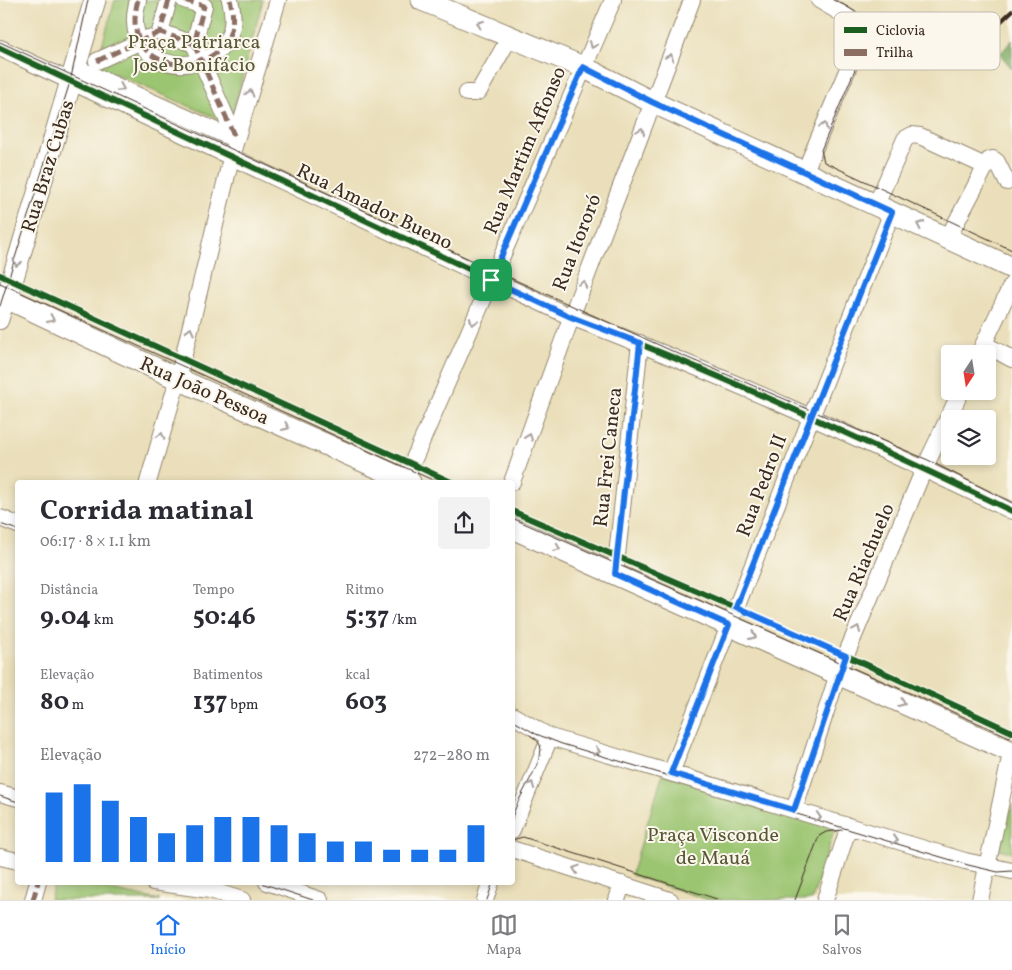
<!DOCTYPE html>
<html lang="pt">
<head>
<meta charset="utf-8">
<style>
  :root { --surface:#fff; --page:#f2f2f3; --text:#2b2b33; --muted:#7c7c81; --line:#e1e1e2; --accent:#1a73e8 }
  body { margin:0; font-family:Vollkorn,serif; background:var(--page); color:var(--text); height:100vh; display:flex; flex-direction:column; font-size:19px; white-space:nowrap }
  * { box-sizing:border-box; margin:0 }
  p { font-size:16px; color:var(--muted) }
  .icon { flex:none; width:28px; height:28px; fill:none; stroke:currentColor; stroke-width:2; stroke-linecap:round; stroke-linejoin:round }
  .map { position:relative; flex:1; overflow:hidden }
  .side { position:absolute; left:15px; top:480px; width:500px; height:405px; display:flex; flex-direction:column; background:var(--surface); border-radius:5px; box-shadow:0 2px 8px #0003 }
  .side>* { flex:none }
  .needle { width:32px; rotate:192deg }
  .tools { position:absolute; left:941px; top:345px; display:grid; gap:10px }
  .tools a { display:grid; place-items:center; width:55px; height:55px; border-radius:5px; background:var(--surface); box-shadow:0 2px 8px #0003; font-size:25px }
  .pin { position:absolute; display:grid; place-items:center; width:42px; height:42px; color:#fff; margin:-21px; border-radius:10px; box-shadow:0 2px 8px #0006 }
  .round { display:grid; place-items:center; flex:none; width:52px; height:52px; border-radius:5px; background:var(--page) }
  .summary { display:flex; align-items:center; justify-content:space-between; height:85px; padding:0 25px }
  h1 { font-size:28px; font-weight:700; line-height:38px }
  .figures { display:grid; grid-template-columns:repeat(3,1fr); gap:8px; height:85px; padding:5px 25px }
  .figures div { display:grid; align-content:center }
  .figures b { font-size:25px; font-weight:700 }
  .figures small { font-size:14px; font-weight:400 }
  .figures p { font-size:14px }
  .chart { height:140px; padding:10px 25px }
  .chart p { display:flex; justify-content:space-between }
  .chart svg { width:100%; height:90px; margin-top:5px; stroke:var(--accent); stroke-width:6 }
  .menu { display:flex; justify-content:space-around; align-items:center; height:70px; border-top:1px solid var(--line); background:var(--surface); font-size:14px; color:var(--muted) }
  .menu a { display:grid; justify-items:center; gap:2px }
  .menu .on { color:var(--accent) }
  .map>svg:first-child { display:block }
  .green { fill:#9bc571; stroke:#6b7848 }
  .forest { fill:#7caa63; stroke:#5c6a40 }
  .lines { fill:none; stroke-linecap:round; stroke-linejoin:round }
  .minor-casing { stroke:#92846c; stroke-width:18 }
  .major-casing { stroke:#92846c; stroke-width:23 }
  .minor { stroke:#fff; stroke-width:16 }
  .major { stroke:#fff; stroke-width:21 }
  .tram { stroke:#3b2a1e; stroke-width:1 }
  .rail { stroke:#3b2a1e; stroke-width:4 }
  .quiet { stroke:#8d6e63; stroke-width:5; stroke-dasharray:10 5; stroke-linecap:butt }
  .cycleway-casing { stroke:#fbf7ec; stroke-width:9 }
  .cycleway { stroke:#1b5e20; stroke-width:6 }
  .oneway { stroke:#a79f9a }
  .route-casing { stroke:#fff; stroke-width:10 }
  .route { stroke:#1a73e8; stroke-width:6 }
  .labels { text-anchor:middle; stroke-width:4; stroke-linejoin:round; paint-order:stroke }
  .park-label { font-size:20px; fill:#585837; stroke:#fbf7ec }
  .street-label { font-size:20px; fill:#3b2a1e; stroke:#fbf7ec }
  .key { fill:#fbf7ec; stroke:#c1baae; stroke-width:1 }
  .key-label { font-size:14px; fill:#3b2a1e }
</style>
</head>
<body>
<div class="map">
<svg width="1012" height="900" viewBox="0 0 1012 900">
  <rect width="100%" height="100%" fill="#fbf7ec"/>
  <filter id="ink" filterUnits="userSpaceOnUse"><feTurbulence type="fractalNoise" baseFrequency=".02" numOctaves="2"/><feDisplacementMap in="SourceGraphic" scale="10" xChannelSelector="R" yChannelSelector="G"/><feConvolveMatrix kernelMatrix="1 2 1 2 8 2 1 2 1" color-interpolation-filters="sRGB"/></filter>
  <filter id="wash" filterUnits="userSpaceOnUse"><feTurbulence type="fractalNoise" baseFrequency=".0096" numOctaves="4" result="noise"/><feDisplacementMap in="SourceGraphic" scale="20" xChannelSelector="R" yChannelSelector="G"/><feGaussianBlur stdDeviation="1.12" result="paint"/><feColorMatrix in="noise" values="0 0 0 0 0 0 0 0 0 0 0 0 0 0 0 0 0 1.4 0 .05"/><feComposite in="paint" operator="in"/></filter>
  <g filter="url(#wash)">
    <rect width="100%" height="100%" fill="#eadfba"/>
    <path class="green" d="M 115,0 L 263,0 L 232,115 L 219,119 L 96,66 Z
      M 663,773 L 835,828 L 812,900 L 709,900 L 631,875 Z
      M 1012,804 L 1012,852 L 999,850 Z
      M 54,882 L 76,883 L 160,900 L 50,900 Z"/>
    <path class="forest" d="M 1012,40 L 1012,69 L 1000,54 Z"/>
  </g>
  <g filter="url(#ink)">
    <g class="lines">
      <g class="minor-casing">
        <path id="minor" d="M 138,0 C 113,88 253,83 230,0
          M 169,0 L 160,32 L 194,44
          M 184,0 L 204,6 L 194,44 L 236,140
          M 856,25 L 868,28 L 895,28
          M 0,48 L 571,317 C 721,374 868,442 1012,511
          M 97,61 L 148,38
          M 77,68 L 236,140
          M 467,93 L 475,93 L 479,91 L 510,37
          M 805,171 L 854,54 L 859,35 L 853,20 L 819,0
          M 876,205 L 905,139 L 912,135 L 920,136 L 985,166
          M 948,238 L 989,160 L 993,159 L 997,162 L 1007,182
          M 0,321 L 7,298
          M 984,344 L 1012,359
          M 979,354 L 1012,284
          M 148,482 L 178,379 L 233,150 L 278,0
          M 404,482 L 613,0
          M 512,482 L 575,307 L 692,0
          M 0,518 L 18,525
          M 615,574 L 640,343
          M 512,715 L 550,737 L 965,861 L 1012,871
          M 671,773 L 892,212
          M 0,793 L 18,798
          M 794,810 L 838,674 L 924,469 L 961,391
          M 512,830 L 550,737
          M 512,849 L 670,900
          M 0,857 L 18,861
          M 153,882 L 210,890 L 242,900
          M 267,882 L 320,900
          M 33,900 L 38,882
          M 485,900 L 491,882
          M 617,900 L 622,884
          M 825,900 L 849,826
          M 980,900 L 1012,749"/>
      </g>
      <g class="major-casing">
        <path id="major" d="M 422,0 L 583,67 L 652,102 L 1012,268
          M 0,295 L 178,379 L 410,482
          M 7,298 L 95,0
          M 512,528 L 1012,752"/>
      </g>
      <use href="#minor" class="minor"/>
      <use href="#major" class="major"/>
      <path class="tram" d="M 833,0 C 849,7 867,16 869,36 L 821,150 L 824,162 L 1012,250
        M 0,42 L 495,271 L 681,355 L 928,460 L 1012,503
        M 0,283 L 437,482
        M 0,306 L 70,82 L 88,0
        M 512,518 L 1012,738
        M 0,524 L 18,530
        M 512,720 L 536,734 L 562,744 L 968,865 L 998,872 L 1012,871
        M 0,796 L 18,802
        M 512,819 C 514,800 549,757 539,743 C 537,740 533,737 530,735
        M 512,840 L 523,837 L 720,900
        M 258,882 L 313,900
        M 487,900 L 493,882
        M 795,900 L 819,836 L 826,832 L 842,830"/>
      <path class="rail" d="M 965,55 L 1012,11"/>
      <path class="quiet" d="M 138,0 C 113,88 253,83 230,0
        M 169,0 L 160,32 L 194,44
        M 184,0 L 204,6 L 194,44 L 236,140
        M 97,61 L 160,32
        M 794,810 L 838,674
        M 33,900 L 38,882"/>
      <g class="cycleway-casing">
        <path id="cycleway" d="M 0,48 L 571,317 C 721,374 868,442 1012,511
          M 0,275 L 451,482
          M 512,511 L 865,664 L 1012,732"/>
      </g>
      <use href="#cycleway" class="cycleway"/>
    </g>
    <defs><path id="oneway-chevron" d="M-2-3.5L2.5 0L-2 3.5" fill="none" stroke-width="1.6" stroke-linecap="round" stroke-linejoin="round" transform="scale(1.25)"/></defs>
    <g class="oneway">
      <use href="#oneway-chevron" transform="translate(480 24) rotate(-157)"/>
      <use href="#oneway-chevron" transform="translate(593 45) rotate(114)"/>
      <use href="#oneway-chevron" transform="translate(670 57) rotate(-68)"/>
      <use href="#oneway-chevron" transform="translate(121 88) rotate(24)"/>
      <use href="#oneway-chevron" transform="translate(250 93) rotate(-73)"/>
      <use href="#oneway-chevron" transform="translate(824 126) rotate(-67)"/>
      <use href="#oneway-chevron" transform="translate(641 131) rotate(-69)"/>
      <use href="#oneway-chevron" transform="translate(920 225) rotate(-155)"/>
      <use href="#oneway-chevron" transform="translate(17 263) rotate(107)"/>
      <use href="#oneway-chevron" transform="translate(583 284) rotate(-69)"/>
      <use href="#oneway-chevron" transform="translate(51 319) rotate(25)"/>
      <use href="#oneway-chevron" transform="translate(473 322) rotate(113)"/>
      <use href="#oneway-chevron" transform="translate(190 331) rotate(-76)"/>
      <use href="#oneway-chevron" transform="translate(286 427) rotate(24)"/>
      <use href="#oneway-chevron" transform="translate(161 436) rotate(-74)"/>
      <use href="#oneway-chevron" transform="translate(529 437) rotate(-71)"/>
      <use href="#oneway-chevron" transform="translate(557 548) rotate(24)"/>
      <use href="#oneway-chevron" transform="translate(857 629) rotate(-67)"/>
      <use href="#oneway-chevron" transform="translate(753 636) rotate(24)"/>
      <use href="#oneway-chevron" transform="translate(902 703) rotate(24)"/>
      <use href="#oneway-chevron" transform="translate(597 751) rotate(17)"/>
      <use href="#oneway-chevron" transform="translate(531 785) rotate(-68)"/>
      <use href="#oneway-chevron" transform="translate(818 817) rotate(16)"/>
      <use href="#oneway-chevron" transform="translate(895 840) rotate(17)"/>
      <use href="#oneway-chevron" transform="translate(576 869) rotate(-162)"/>
    </g>
  </g>
  <g class="lines" filter="url(#ink)">
    <g class="route-casing">
      <path id="route" d="M 583,67 L 652,102 L 892,212 L 736,607 L 846,656 L 794,810 L 671,773 L 729,625 L 615,574 L 640,343 L 571,317 L 491,280 Z"/>
    </g>
    <use href="#route" class="route"/>
  </g>
  <g class="labels">
    <g class="park-label">
      <text x="194" y="48">Praça Patriarca<tspan x="194" dy="23">José Bonifácio</tspan></text>
      <text x="713" y="841">Praça Visconde<tspan x="713" dy="23">de Mauá</tspan></text>
    </g>
    <g class="street-label">
      <text transform="translate(524 150) rotate(-67)" y="7">Rua Martim Affonso</text>
      <text transform="translate(47 166) rotate(-73)" y="7">Rua Braz Cubas</text>
      <text transform="translate(375 206) rotate(26)" y="7">Rua Amador Bueno</text>
      <text transform="translate(576 242) rotate(-69)" y="7">Rua Itororó</text>
      <text transform="translate(205 390) rotate(24)" y="7">Rua João Pessoa</text>
      <text transform="translate(607 457) rotate(-84)" y="7">Rua Frei Caneca</text>
      <text transform="translate(761 485) rotate(-69)" y="7">Rua Pedro II</text>
      <text transform="translate(863 562) rotate(-67)" y="7">Rua Riachuelo</text>
    </g>
  </g>
  <rect x="834" y="12" width="166" height="58" rx="8" class="key"/>
  <rect x="844" y="27" width="23" height="6" fill="#1b5e20"/>
  <rect x="844" y="49" width="23" height="7" fill="#8d6e63"/>
  <g class="key-label">
    <text x="876" y="35">Ciclovia</text>
    <text x="876" y="57">Trilha</text>
  </g>
</svg>
<div class="tools">
<a><svg class="needle" viewBox="-14 -14 28 28"><path d="M0-13l5 13h-10z" fill="#e53935"/><path d="M0 13l5-13h-10z" fill="#7c7c81"/></svg></a>
<a><svg class="icon" aria-label="layers" viewBox="0 0 24 24"><path d="M12 4l9 5-9 5-9-5zM3 14l9 5 9-5"/></svg></a>
</div>
<div class="pin" style="left:491px;top:280px;background:#1e9e55"><svg class="icon" aria-label="arrive" viewBox="0 0 24 24"><path d="M6 21V4h12l-3 4 3 4H6"/></svg></div>
<section class="side">
<div class="summary"><div><h1>Corrida matinal</h1><p>06:17 · 8 × 1.1 km</p></div><a class="round"><svg class="icon" aria-label="share" viewBox="0 0 24 24"><path d="M12 15V3M7 8l5-5 5 5M5 13v7h14v-7"/></svg></a></div>
<div class="figures">
<div><p>Distância</p><b>9.04<small> km</small></b></div>
<div><p>Tempo</p><b>50:46</b></div>
<div><p>Ritmo</p><b>5:37<small> /km</small></b></div>
</div>
<div class="figures">
<div><p>Elevação</p><b>80<small> m</small></b></div>
<div><p>Batimentos</p><b>137<small> bpm</small></b></div>
<div><p>kcal</p><b>603</b></div>
</div>
<div class="chart"><p><span>Elevação</span>272–280 m</p>
<svg viewBox="0 0 160 44" preserveAspectRatio="none"><path d="M5 44V10M15 44V6M25 44V14M35 44V22M45 44V30M55 44V26M65 44V22M75 44V22M85 44V26M95 44V30M105 44V34M115 44V34M125 44V38M135 44V38M145 44V38M155 44V26"/></svg>
</div>
</section>
</div>
<nav class="menu">
<a class="on"><svg class="icon" aria-label="home" viewBox="0 0 24 24"><path d="M3 11l9-7 9 7M6 9v11h12V9"/></svg>Início</a>
<a><svg class="icon" aria-label="map" viewBox="0 0 24 24"><path d="M3 6l6-2 6 2 6-2v14l-6 2-6-2-6 2zM9 4v14M15 6v14"/></svg>Mapa</a>
<a><svg class="icon" aria-label="saved" viewBox="0 0 24 24"><path d="M7 4h10v16l-5-4-5 4z"/></svg>Salvos</a>
</nav>
</body>
</html>
